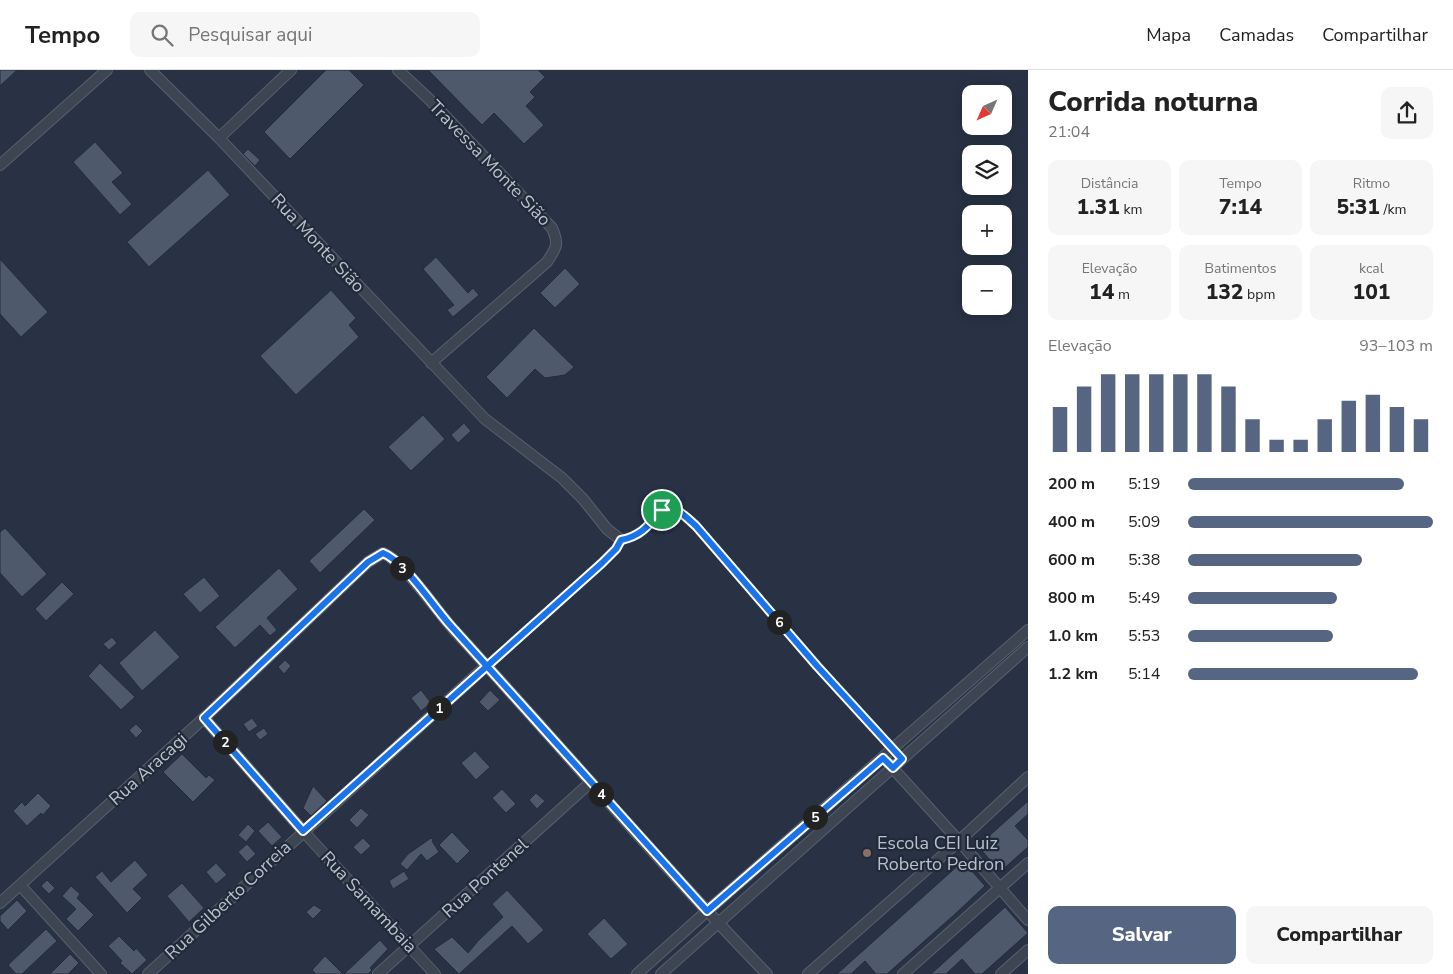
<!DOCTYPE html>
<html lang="pt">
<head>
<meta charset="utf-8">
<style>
  :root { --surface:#fff; --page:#f6f6f6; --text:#222; --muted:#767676; --line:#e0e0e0; --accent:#566582 }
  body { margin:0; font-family:"Nunito Sans",sans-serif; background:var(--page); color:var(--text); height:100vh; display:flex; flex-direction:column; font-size:19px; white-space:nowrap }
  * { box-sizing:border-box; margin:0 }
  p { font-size:16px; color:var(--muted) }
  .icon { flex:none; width:28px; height:28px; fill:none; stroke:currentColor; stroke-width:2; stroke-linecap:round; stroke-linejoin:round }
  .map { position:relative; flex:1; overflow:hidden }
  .sheet { display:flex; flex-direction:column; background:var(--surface); width:425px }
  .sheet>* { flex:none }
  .needle { width:32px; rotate:225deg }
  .tools { position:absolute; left:962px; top:15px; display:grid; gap:10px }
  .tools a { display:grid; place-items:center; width:50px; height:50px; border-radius:10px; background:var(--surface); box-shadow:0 2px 12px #0003; font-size:25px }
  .pin { position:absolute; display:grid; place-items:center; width:42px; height:42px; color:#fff; margin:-21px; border:2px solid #fff; border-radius:50%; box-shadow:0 1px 5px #0007 }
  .km { position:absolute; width:25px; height:25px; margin:-12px; border-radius:50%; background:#222; color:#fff; font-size:14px; line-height:25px; text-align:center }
  .round { display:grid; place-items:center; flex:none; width:52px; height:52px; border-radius:10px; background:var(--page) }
  .overview { display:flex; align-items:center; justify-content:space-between; height:85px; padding:0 20px }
  h1 { font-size:28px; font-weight:800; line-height:38px }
  .metrics { display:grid; grid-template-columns:repeat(3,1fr); gap:8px; height:85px; padding:5px 20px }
  .metrics div { display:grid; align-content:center; border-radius:10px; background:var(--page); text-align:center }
  .metrics b { font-size:21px; font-weight:800 }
  .metrics small { font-size:14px; font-weight:400 }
  .metrics p { font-size:14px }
  .chart { height:140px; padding:10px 20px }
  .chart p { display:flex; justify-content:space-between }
  .chart svg { width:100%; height:90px; margin-top:5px; stroke:var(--accent); stroke-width:6 }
  .button { display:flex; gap:10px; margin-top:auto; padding:10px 20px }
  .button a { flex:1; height:58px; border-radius:10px; background:var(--accent); color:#fff; font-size:20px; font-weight:800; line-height:58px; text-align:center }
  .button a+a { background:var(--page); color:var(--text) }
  ul { padding:0 20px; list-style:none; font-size:16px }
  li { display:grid; grid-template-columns:80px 60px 1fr; align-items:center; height:38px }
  li i { height:12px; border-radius:6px; background:var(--accent) }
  header { display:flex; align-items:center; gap:30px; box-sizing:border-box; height:70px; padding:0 25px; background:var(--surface); border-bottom:1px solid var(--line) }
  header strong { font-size:24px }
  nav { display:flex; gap:28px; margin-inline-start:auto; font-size:18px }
  .search { width:350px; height:45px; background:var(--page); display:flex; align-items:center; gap:12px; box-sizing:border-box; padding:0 18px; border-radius:10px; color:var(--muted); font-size:19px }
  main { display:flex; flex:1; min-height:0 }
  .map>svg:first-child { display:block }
  .building { fill:#4e596c; stroke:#232c3b }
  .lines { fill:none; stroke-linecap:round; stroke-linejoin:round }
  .service-casing { stroke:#58606e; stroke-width:8 }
  .minor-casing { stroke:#58606e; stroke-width:12 }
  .service { stroke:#3d4553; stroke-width:5 }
  .minor { stroke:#3d4553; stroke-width:10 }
  .route-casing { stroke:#fff; stroke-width:10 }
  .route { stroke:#1a73e8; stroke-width:6 }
  .education-dot { fill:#8d6e63; stroke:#212a39; stroke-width:2 }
  .labels { text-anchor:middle; stroke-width:4.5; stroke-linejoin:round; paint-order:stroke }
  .street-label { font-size:18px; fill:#bac0cd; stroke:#212a39 }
  .poi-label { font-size:18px; fill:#bac0cd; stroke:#212a39; text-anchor:start }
</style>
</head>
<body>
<header>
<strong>Tempo</strong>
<div class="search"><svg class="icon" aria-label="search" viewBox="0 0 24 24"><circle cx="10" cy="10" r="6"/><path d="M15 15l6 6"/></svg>Pesquisar aqui</div>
<nav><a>Mapa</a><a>Camadas</a><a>Compartilhar</a></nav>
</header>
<main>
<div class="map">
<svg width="1028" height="904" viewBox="0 0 1028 904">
  <rect width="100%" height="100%" fill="#283244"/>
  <path class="building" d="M 0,0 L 17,0 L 0,16 Z
    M 326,0 L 349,0 L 364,15 L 290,89 L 264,62 Z
    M 428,0 L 538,0 L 545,7 L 530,22 L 535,27 L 526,36 L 544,55 L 524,74 L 494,43 L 482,55 Z
    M 95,72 L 123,103 L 112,112 L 132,134 L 120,145 L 73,92 Z
    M 248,79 L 260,90 L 255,96 L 243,84 Z
    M 208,100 L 230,125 L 149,197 L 127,172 Z
    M 436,187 L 468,223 L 473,218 L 479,225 L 453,247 L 447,240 L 454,235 L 423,199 Z
    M 0,189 L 48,242 L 21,267 L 0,244 Z
    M 565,198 L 580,214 L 555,238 L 540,223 Z
    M 331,220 L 356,248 L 349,255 L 359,267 L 296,325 L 260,286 Z
    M 534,258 L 574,297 L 565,305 L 545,308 L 535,299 L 507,328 L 486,307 Z
    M 423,345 L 445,369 L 411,401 L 388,377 Z
    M 464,353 L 471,361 L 458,373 L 451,365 Z
    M 364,439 L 375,450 L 320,503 L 309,491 Z
    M 5,458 L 47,504 L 22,527 L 0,503 L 0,462 Z
    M 279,498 L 298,519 L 267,548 L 277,560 L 270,566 L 260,555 L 235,578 L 215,557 Z
    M 204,507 L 220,526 L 200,543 L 183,524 Z
    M 62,512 L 74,524 L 46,551 L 35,539 Z
    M 155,560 L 180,587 L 142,621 L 119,593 Z
    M 112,567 L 117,573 L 109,580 L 103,574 Z
    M 285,590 L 291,596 L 284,604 L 278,597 Z
    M 100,593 L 135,627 L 121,640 L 88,606 Z
    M 421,620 L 431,633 L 421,641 L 411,628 Z
    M 490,620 L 500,630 L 488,641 L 479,632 Z
    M 252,648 L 258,656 L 249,662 L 243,654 Z
    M 136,654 L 143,661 L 136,668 L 129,660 Z
    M 264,658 L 268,664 L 260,670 L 255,664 Z
    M 475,681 L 490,697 L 476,710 L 461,693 Z
    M 182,684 L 206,708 L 209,705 L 215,710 L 193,732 L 163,702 Z
    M 313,716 L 327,731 L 311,746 L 303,738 Z
    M 502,719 L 516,734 L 506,743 L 492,728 Z
    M 38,723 L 51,736 L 43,745 L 41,743 L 27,756 L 13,741 L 22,732 L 25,736 Z
    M 536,723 L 545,731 L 537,739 L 529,730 Z
    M 1028,731 L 1028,744 L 1015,756 L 1028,770 L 1028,777 L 1000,802 L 978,776 Z
    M 361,738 L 369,745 L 357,758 L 349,750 Z
    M 268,752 L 282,767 L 272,776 L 258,761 Z
    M 248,754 L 255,761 L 246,772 L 238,765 Z
    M 452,762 L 470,781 L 457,794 L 439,775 Z
    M 363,768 L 371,776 L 361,785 L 353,777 Z
    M 431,768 L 433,770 L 432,771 L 439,782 L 427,791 L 421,784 L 407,800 L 400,794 L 408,784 Z
    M 247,774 L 256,784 L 247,792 L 238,782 Z
    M 135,790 L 148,805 L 133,819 L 142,828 L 127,843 L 95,807 L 102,801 L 111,812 Z
    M 963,791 L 985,816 L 954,845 L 887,904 L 876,904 L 865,891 L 851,904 L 837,904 Z
    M 216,793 L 227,805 L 216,814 L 206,802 Z
    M 404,801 L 409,809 L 393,819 L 389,811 Z
    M 47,810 L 55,818 L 49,824 L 41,816 Z
    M 182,813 L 204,838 L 189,852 L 167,826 Z
    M 71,816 L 80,824 L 77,828 L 94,845 L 78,861 L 66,849 L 76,839 L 62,826 Z
    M 507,820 L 544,860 L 528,874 L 512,856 L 459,904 L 434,879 L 452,867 L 468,883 L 478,871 L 503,847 L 492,834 Z
    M 17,830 L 27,841 L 8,860 L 0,851 L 0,846 Z
    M 314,835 L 322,840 L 313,849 L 306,842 Z
    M 1005,837 L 1028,863 L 982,904 L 975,904 L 962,889 L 946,904 L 931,904 Z
    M 604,848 L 628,874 L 611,889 L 587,864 Z
    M 46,859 L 57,871 L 22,904 L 16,904 L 8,895 Z
    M 119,866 L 134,881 L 136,878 L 147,890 L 132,904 L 120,893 L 122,891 L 108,876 Z
    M 380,870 L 388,879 L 370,898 L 372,900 L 368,904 L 344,904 Z
    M 70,884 L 79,893 L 68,904 L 50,904 Z
    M 325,886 L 343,904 L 316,904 L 312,900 Z"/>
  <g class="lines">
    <g class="service-casing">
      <path id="service" d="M 487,595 L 602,493 L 616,479 L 621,470 C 628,469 634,468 640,464 C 651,455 661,432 677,440 C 684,444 690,451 696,456 L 817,596 L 902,689"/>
    </g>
    <g class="minor-casing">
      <path id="minor" d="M 150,0 L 219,68 L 485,349 L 562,408 L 583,429 L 607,459 L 621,470
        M 398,0 L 429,29 L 552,158 C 559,174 557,177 547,192 L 431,293
        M 219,68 L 291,0
        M 0,95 L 107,0
        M 204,648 L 303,761 L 435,904
        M 889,694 L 959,771 L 1028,850
        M 20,815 L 101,904
        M 0,833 L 204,648 L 368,492 L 383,483 C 402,490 438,542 454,560 C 559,674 659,793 767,904
        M 148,904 L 487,595
        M 378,904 L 591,712
        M 637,904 L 707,841 L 1028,560
        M 661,904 L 1028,577
        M 808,904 L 959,771 L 1028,707
        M 903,904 L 1028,793
        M 1001,904 L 1028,880"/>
    </g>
    <use href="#service" class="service"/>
    <use href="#minor" class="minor"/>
  </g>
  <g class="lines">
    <g class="route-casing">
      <path id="route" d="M 662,440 C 649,455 641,466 621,470 L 616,479 L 602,493 L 303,761 L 204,648 L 368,492 L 383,483 C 404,491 433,536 450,555 C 536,650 621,746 707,841 L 883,688 L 893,698 L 902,689 L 817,596 L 696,456 C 686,447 676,435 662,440"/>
    </g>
    <use href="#route" class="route"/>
  </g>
  <circle class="education-dot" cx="867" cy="783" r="5"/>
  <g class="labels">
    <g class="street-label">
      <text transform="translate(490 93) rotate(46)" y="6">Travessa Monte Sião</text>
      <text transform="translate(318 173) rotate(47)" y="6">Rua Monte Sião</text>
      <text transform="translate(148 699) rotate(-42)" y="6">Rua Aracagi</text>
      <text transform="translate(485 808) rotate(-42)" y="6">Rua Pontenel</text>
      <text transform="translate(228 830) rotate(-43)" y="6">Rua Gilberto Correia</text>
      <text transform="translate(369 832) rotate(47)" y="6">Rua Samambaia</text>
    </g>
    <g class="poi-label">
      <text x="877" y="779">Escola CEI Luiz<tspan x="877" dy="21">Roberto Pedron</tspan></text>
    </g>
  </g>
</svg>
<div class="tools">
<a><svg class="needle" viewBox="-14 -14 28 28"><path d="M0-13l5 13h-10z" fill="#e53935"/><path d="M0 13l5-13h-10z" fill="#767676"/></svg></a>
<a><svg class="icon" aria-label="layers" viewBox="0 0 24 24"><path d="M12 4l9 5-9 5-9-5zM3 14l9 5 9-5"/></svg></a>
<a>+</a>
<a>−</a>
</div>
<div class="pin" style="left:662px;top:440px;background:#1e9e55"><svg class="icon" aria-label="arrive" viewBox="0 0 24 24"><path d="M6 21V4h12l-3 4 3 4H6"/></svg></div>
<b class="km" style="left:439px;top:638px">1</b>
<b class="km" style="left:225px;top:672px">2</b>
<b class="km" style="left:402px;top:498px">3</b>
<b class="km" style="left:601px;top:724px">4</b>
<b class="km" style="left:815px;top:747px">5</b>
<b class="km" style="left:779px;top:552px">6</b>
</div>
<section class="sheet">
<div class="overview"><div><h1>Corrida noturna</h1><p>21:04</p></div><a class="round"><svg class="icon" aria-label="share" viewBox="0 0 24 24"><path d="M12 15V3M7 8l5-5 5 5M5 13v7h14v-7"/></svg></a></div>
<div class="metrics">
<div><p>Distância</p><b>1.31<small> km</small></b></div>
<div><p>Tempo</p><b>7:14</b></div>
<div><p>Ritmo</p><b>5:31<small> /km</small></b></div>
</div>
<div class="metrics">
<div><p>Elevação</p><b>14<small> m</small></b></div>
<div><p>Batimentos</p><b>132<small> bpm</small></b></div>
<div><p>kcal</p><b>101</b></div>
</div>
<div class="chart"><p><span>Elevação</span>93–103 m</p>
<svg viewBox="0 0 160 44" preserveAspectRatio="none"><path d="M5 44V22M15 44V12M25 44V6M35 44V6M45 44V6M55 44V6M65 44V6M75 44V12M85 44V28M95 44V38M105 44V38M115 44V28M125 44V19M135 44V16M145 44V22M155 44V28"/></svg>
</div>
<ul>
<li><b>200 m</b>5:19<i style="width:88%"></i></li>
<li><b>400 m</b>5:09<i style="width:100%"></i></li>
<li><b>600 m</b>5:38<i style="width:71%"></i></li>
<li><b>800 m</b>5:49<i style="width:61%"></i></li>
<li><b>1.0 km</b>5:53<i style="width:59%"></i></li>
<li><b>1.2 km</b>5:14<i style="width:94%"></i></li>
</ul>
<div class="button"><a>Salvar</a><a>Compartilhar</a></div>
</section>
</main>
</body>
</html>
